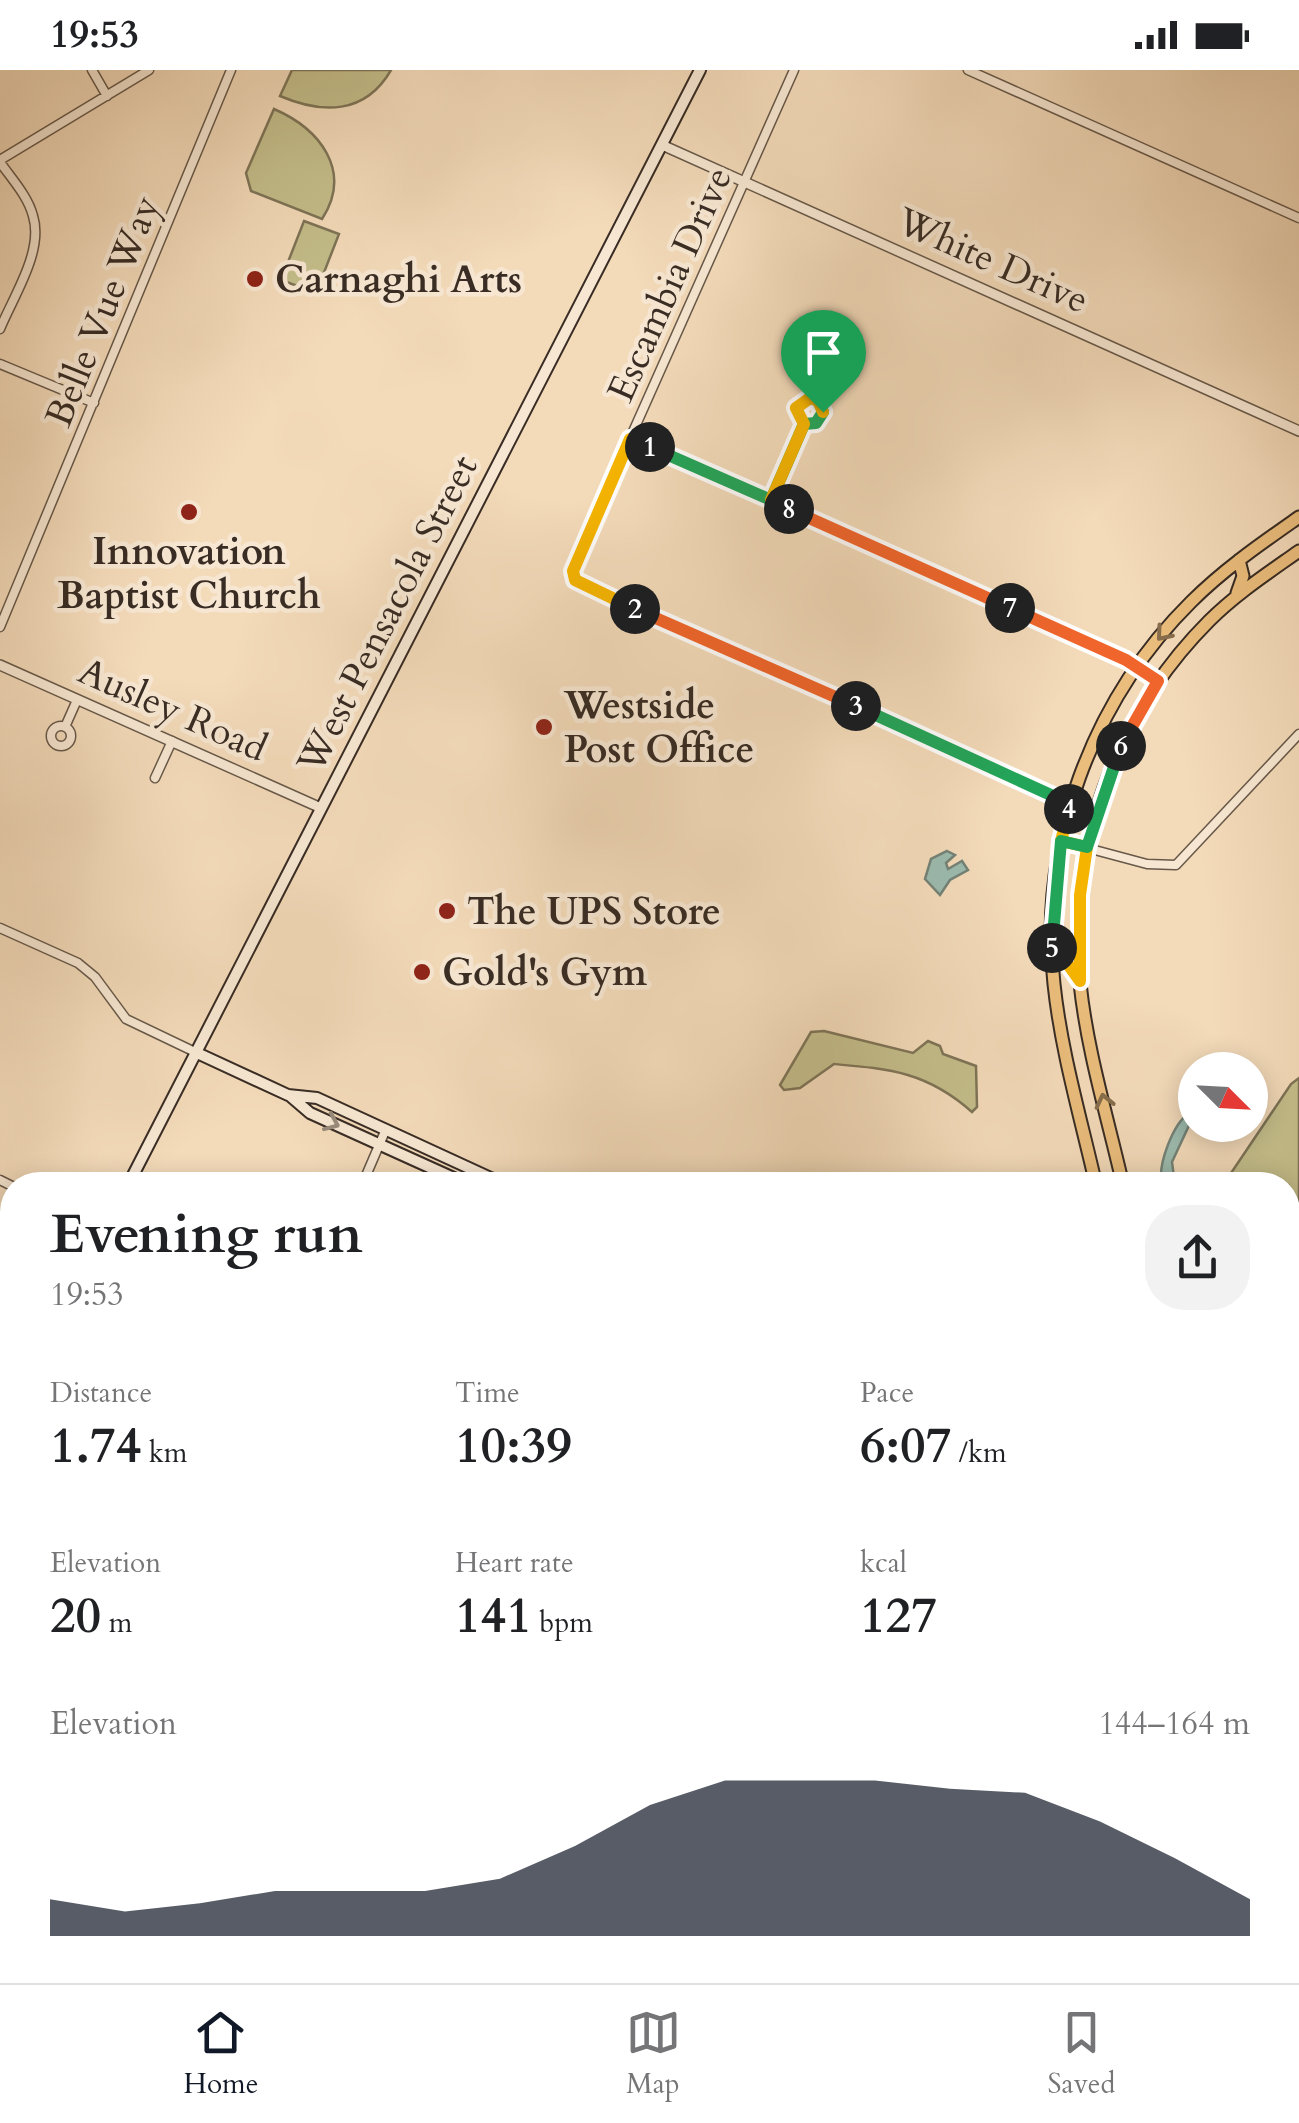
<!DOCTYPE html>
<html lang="en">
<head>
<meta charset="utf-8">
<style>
  :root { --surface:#fff; --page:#f2f2f2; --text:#202124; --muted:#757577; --line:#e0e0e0; --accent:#111827 }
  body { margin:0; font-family:Cardo,serif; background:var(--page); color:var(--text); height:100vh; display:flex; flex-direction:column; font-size:38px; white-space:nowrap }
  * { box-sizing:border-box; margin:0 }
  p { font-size:32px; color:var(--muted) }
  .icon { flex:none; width:55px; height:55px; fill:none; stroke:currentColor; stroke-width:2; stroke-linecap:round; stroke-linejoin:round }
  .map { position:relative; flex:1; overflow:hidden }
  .details { position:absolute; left:0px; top:1102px; width:1300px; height:812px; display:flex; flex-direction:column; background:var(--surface); border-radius:40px 40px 0 0; box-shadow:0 5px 25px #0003 }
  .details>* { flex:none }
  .needle { width:65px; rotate:114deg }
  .buttons { position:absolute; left:1178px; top:982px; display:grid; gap:20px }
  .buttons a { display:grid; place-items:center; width:90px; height:90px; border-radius:50%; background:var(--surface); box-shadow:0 5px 25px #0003; font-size:50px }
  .pin { position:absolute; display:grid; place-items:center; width:85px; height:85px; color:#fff; margin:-102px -42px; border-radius:50% 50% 50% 0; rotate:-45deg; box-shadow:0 0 10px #0007 }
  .pin .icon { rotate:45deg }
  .km { position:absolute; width:50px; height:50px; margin:-25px; border-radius:50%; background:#222; color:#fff; font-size:28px; line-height:50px; text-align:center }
  .round { display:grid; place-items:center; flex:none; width:105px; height:105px; border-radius:40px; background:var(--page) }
  .summary { display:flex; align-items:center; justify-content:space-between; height:170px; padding:0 50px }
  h1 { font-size:55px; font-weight:800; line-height:75px }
  .stats { display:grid; grid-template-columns:repeat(3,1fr); gap:15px; height:170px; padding:10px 50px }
  .stats div { display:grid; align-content:center }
  .stats b { font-size:50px; font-weight:800 }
  .stats small { font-size:28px; font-weight:400 }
  .stats p { font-size:28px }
  .chart { height:280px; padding:20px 50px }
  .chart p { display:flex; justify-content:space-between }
  .chart svg { width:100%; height:180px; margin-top:10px; fill:var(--accent); opacity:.7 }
  .status { display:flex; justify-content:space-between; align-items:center; height:70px; padding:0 50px; background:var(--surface); direction:ltr }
  .status svg { height:28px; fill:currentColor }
  .menu { display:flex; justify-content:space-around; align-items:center; height:140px; border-top:2px solid var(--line); background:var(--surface); font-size:28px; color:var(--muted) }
  .menu a { display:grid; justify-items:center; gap:5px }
  .menu .selected { color:var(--accent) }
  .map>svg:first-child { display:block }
  .green { fill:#c3bd8a; stroke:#7e7457; stroke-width:2.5 }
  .water { fill:#9bbbaf; stroke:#738277; stroke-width:2.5 }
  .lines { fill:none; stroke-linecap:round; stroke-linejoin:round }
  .minor-casing { stroke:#675849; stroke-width:11 }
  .tertiary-casing { stroke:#675849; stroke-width:12 }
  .secondary-casing { stroke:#382c24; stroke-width:14 }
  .primary-casing { stroke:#382c24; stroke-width:15 }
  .minor { stroke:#f7e7d2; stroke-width:8 }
  .tertiary { stroke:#f7e7d2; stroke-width:9 }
  .secondary { stroke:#f7e7d2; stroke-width:10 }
  .primary { stroke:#eabd7c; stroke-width:11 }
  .oneway { stroke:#886d4c }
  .oneway2 { stroke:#988a7b }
  .split-1-casing { stroke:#fff; stroke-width:20 }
  .split-2-casing { stroke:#fff; stroke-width:20 }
  .split-3-casing { stroke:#fff; stroke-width:20 }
  .split-4-casing { stroke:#fff; stroke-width:20 }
  .split-5-casing { stroke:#fff; stroke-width:20 }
  .split-6-casing { stroke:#fff; stroke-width:20 }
  .split-7-casing { stroke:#fff; stroke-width:20 }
  .split-8-casing { stroke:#fff; stroke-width:20 }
  .split-9-casing { stroke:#fff; stroke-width:20 }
  .split-1 { stroke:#22a559; stroke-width:12 }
  .split-2 { stroke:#f5b400; stroke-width:12 }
  .split-3 { stroke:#f0652b; stroke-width:12 }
  .split-4 { stroke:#22a559; stroke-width:12 }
  .split-5 { stroke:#f5b400; stroke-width:12 }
  .split-6 { stroke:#22a559; stroke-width:12 }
  .split-7 { stroke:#f0652b; stroke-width:12 }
  .split-8 { stroke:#f0652b; stroke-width:12 }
  .split-9 { stroke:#f5b400; stroke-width:12 }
  .poi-dot { fill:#8f2418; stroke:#f7e7d2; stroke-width:4 }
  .labels { text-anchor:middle; stroke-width:9; stroke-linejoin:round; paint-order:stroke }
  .street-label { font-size:38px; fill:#382c24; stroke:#f7e7d2 }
  .poi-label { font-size:38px; font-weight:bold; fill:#382c24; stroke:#f7e7d2; text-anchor:start }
</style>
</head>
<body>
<div class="status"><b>19:53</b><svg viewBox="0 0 49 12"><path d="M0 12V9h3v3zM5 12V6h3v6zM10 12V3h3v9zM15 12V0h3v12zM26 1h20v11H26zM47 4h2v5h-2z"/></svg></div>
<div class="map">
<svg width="1299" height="1913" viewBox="0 0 1299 1913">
  <rect width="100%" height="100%" fill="#f3dab9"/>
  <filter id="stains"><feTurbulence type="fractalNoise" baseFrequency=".002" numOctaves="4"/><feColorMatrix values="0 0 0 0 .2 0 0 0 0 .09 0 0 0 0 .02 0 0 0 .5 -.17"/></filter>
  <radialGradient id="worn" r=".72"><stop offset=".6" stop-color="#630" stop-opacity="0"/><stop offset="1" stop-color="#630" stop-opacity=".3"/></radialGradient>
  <path class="green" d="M 292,0 L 391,0 C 365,45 322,44 280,26 Z
    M 274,39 C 320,59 353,101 322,149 L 251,121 L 246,103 Z
    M 304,151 L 339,164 L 316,223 L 281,210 Z
    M 824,961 L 913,983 L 928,971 L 940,976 L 943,984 L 976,996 L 977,1037 L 972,1042 C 927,1002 890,999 834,994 L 800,1018 L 784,1020 L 780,1015 L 811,962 Z
    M 1299,1008 L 1299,1455 L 1288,1450 L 1288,1115 L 1223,1115 L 1291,1014 Z
    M 523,1902 L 625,1903 L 627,1913 L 515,1913 Z"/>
  <path class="water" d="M 947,781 L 955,785 L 946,793 L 948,799 L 962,791 L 968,800 L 950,810 L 940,825 L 925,809 L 931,789 Z
    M 1189,1043 L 1192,1049 L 1172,1092 L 1175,1115 L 1162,1115 C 1157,1095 1173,1054 1189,1043 Z"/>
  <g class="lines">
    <g class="minor-casing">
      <path id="minor" d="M 92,0 L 107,26
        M 794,0 L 575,492 L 573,507 L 584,516 L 1071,734
        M 968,0 L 1299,148
        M 0,90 L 149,0
        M 0,92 C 11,108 28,126 33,146 C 44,181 13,227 0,259
        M 0,294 L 94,333
        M795 341a14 14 0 1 1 28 0a14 14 0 1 1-28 0Z
        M 630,369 L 1127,590 L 1158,611
        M 771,431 L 804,354
        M 0,557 L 231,0
        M51 666a10 10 0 1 1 20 0a10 10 0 1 1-20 0Z
        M 65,657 L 77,630
        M 155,708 L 172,671
        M 1061,771 L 1147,794 L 1176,795 L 1299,664
        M 0,858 L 78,893 L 95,907 L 126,949 L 195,982
        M 0,1110 L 12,1116
        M 362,1115 L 386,1059
        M 0,1423 L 12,1428
        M 0,1699 L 12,1704
        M 0,1845 L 12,1851
        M 131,1902 L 154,1913
        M 423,1902 L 428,1913
        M 375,1913 L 387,1902"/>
    </g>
    <g class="tertiary-casing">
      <path id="tertiary" d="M 662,75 L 1299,361
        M 0,595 L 321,738
        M 0,1244 L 12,1249
        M 1202,1902 L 1226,1913
        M 982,1913 L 996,1902"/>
    </g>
    <g class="secondary-casing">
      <path id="secondary" d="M 195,982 L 288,1025 L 317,1028 L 506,1115
        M 289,1025 L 310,1043 L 469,1115
        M 128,1115 L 700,0
        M 0,1364 L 12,1340
        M 1288,1473 L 1299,1479"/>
    </g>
    <g class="primary-casing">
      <path id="primary" d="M 1237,523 L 1243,506 L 1239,490
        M 1053,886 L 1065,890 L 1078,908
        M 1096,1115 C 1081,1049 1061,981 1054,914 C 1038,775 1092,630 1191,532 C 1224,499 1262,473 1299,447
        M 1123,1115 C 1108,1049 1087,981 1080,913 C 1066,781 1115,645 1209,551 C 1236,524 1268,503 1299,481
        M 1014,1913 L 1018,1902
        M 1033,1913 L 1038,1902"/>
    </g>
    <use href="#minor" class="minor"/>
    <use href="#tertiary" class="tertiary"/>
    <use href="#secondary" class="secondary"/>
    <use href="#primary" class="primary"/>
  </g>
  <defs><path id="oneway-chevron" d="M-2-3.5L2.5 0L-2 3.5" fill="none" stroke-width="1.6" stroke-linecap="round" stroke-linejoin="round" transform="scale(2.5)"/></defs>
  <g class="oneway">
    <use href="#oneway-chevron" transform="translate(1163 564) rotate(130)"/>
    <use href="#oneway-chevron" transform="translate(1104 1031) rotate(-103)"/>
  </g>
  <use class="oneway2" href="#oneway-chevron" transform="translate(332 1053) rotate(23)"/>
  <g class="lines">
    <g class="split-1-casing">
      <path id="split-1" d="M 650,377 L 771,430 L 804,354 L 816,353 L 823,342"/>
    </g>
    <g class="split-2-casing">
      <path id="split-2" d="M 635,539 L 575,510 L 573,501 L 630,369 L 650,377"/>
    </g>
    <g class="split-3-casing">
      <path id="split-3" d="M 635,539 L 856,636"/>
    </g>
    <g class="split-4-casing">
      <path id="split-4" d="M 856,636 L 1064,731 L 1070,734 L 1069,739"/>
    </g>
    <g class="split-5-casing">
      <path id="split-5" d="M 1052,878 L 1052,886 L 1065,890 L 1080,911 L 1080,825 L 1087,777 L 1061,771 L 1069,739"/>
    </g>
    <g class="split-6-casing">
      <path id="split-6" d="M 1052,878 L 1061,771 L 1087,777 L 1121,676"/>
    </g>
    <g class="split-7-casing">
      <path id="split-7" d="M 1010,538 L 1126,590 L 1158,611 L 1121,676"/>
    </g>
    <g class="split-8-casing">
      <path id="split-8" d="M 789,439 L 1010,538"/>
    </g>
    <g class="split-9-casing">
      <path id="split-9" d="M 789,439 L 771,430 L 804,354 L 796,338 L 810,328 L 818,331 L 823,342"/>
    </g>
    <use href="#split-1" class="split-1"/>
    <use href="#split-2" class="split-2"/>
    <use href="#split-3" class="split-3"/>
    <use href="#split-4" class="split-4"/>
    <use href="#split-5" class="split-5"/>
    <use href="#split-6" class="split-6"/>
    <use href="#split-7" class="split-7"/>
    <use href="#split-8" class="split-8"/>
    <use href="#split-9" class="split-9"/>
  </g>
  <g class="poi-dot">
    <circle cx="255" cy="209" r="10"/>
    <circle cx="189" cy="442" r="10"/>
    <circle cx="544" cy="657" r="10"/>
    <circle cx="447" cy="841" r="10"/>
    <circle cx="422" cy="902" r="10"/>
  </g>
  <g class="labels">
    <g class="street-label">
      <text transform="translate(993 190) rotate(24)" y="13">White Drive</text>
      <text transform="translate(669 214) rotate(-66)" y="13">Escambia Drive</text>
      <text transform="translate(102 241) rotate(-68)" y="13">Belle Vue Way</text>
      <text transform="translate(387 544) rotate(-63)" y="13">West Pensacola Street</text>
      <text transform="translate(173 639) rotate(24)" y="13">Ausley Road</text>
    </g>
    <g class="poi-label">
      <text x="275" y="222">Carnaghi Arts</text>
      <text x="189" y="494" text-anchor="middle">Innovation<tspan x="189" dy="44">Baptist Church</tspan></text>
      <text x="564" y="648">Westside<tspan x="564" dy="44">Post Office</tspan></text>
      <text x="467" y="854">The UPS Store</text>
      <text x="442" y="915">Gold's Gym</text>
    </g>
  </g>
  <rect width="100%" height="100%" filter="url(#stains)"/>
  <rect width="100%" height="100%" fill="url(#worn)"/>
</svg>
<div class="buttons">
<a><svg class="needle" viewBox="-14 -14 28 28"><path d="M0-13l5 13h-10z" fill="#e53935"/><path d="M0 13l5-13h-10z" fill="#757577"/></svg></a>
</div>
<div class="pin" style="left:823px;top:342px;background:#1e9e55"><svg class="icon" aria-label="arrive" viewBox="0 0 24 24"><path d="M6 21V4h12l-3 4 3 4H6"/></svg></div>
<b class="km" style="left:650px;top:377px">1</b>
<b class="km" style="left:635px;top:539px">2</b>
<b class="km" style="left:856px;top:636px">3</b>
<b class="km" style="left:1069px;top:739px">4</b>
<b class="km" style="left:1052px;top:878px">5</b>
<b class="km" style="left:1121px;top:676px">6</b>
<b class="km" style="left:1010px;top:538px">7</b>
<b class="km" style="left:789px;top:439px">8</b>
<section class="details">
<div class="summary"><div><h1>Evening run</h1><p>19:53</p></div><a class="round"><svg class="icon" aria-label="share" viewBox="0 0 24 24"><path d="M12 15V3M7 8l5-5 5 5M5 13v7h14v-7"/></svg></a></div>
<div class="stats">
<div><p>Distance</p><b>1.74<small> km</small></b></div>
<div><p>Time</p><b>10:39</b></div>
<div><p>Pace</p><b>6:07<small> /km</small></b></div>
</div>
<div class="stats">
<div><p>Elevation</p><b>20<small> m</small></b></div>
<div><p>Heart rate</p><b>141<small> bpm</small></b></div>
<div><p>kcal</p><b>127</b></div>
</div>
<div class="chart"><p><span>Elevation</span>144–164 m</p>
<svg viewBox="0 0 160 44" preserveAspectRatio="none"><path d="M0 44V35L10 38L20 36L30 33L40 33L50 33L60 30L70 22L80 12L90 6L100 6L110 6L120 8L130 9L140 16L150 25L160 35V44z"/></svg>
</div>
</section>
</div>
<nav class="menu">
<a class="selected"><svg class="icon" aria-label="home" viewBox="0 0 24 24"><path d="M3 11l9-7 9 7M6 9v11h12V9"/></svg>Home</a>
<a><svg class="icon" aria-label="map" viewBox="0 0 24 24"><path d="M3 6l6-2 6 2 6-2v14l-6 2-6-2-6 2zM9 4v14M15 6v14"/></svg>Map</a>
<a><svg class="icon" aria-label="saved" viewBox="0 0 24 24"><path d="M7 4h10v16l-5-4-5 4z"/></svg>Saved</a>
</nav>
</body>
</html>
